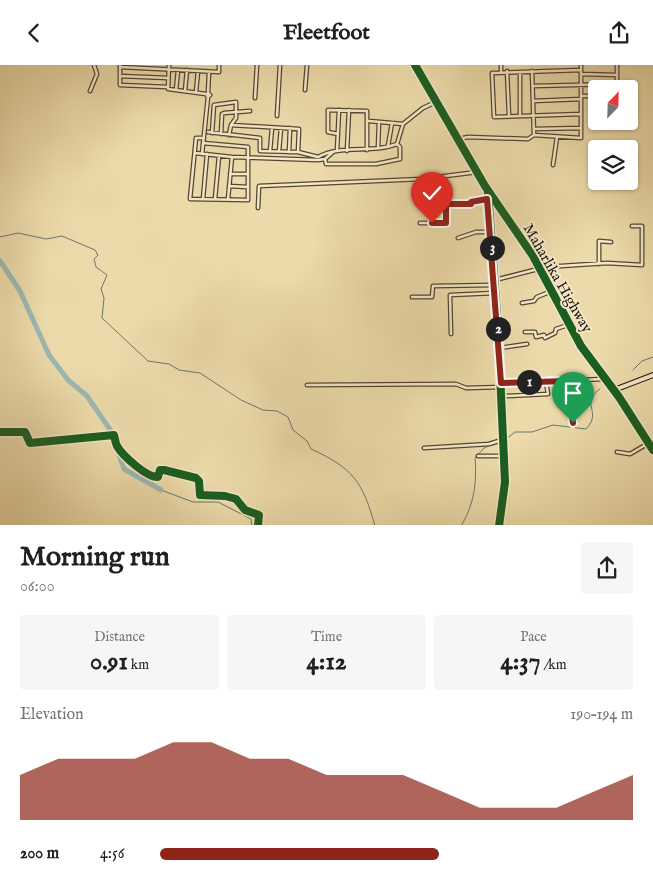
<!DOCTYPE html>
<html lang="en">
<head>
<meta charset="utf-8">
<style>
  :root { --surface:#fff; --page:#f6f6f6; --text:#202124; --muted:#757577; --accent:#8f2418 }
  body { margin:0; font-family:"IM FELL English",serif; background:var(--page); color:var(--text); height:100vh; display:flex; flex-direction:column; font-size:19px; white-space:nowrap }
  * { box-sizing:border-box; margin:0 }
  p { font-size:16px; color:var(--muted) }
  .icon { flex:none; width:28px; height:28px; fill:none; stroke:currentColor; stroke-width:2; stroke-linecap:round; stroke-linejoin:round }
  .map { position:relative; height:460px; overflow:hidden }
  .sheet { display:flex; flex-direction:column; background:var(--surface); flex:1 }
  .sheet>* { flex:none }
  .needle { width:32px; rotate:23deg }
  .tools { position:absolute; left:588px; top:15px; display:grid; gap:10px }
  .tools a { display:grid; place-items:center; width:50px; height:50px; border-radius:5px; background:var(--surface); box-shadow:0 1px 4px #0004; font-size:25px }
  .pin { position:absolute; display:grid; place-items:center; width:42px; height:42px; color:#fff; margin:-51px -21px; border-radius:50% 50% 50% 0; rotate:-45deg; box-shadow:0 0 5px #0007 }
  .pin .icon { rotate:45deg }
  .km { position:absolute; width:25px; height:25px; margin:-12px; border-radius:50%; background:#222; color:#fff; font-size:14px; line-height:25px; text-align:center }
  .round { display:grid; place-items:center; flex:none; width:52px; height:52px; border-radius:5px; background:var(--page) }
  .overview { display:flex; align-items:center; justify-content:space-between; height:85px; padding:0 20px }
  h1 { font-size:28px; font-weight:700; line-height:38px }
  .stats { display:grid; grid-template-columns:repeat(3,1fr); gap:8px; height:85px; padding:5px 20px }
  .stats div { display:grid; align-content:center; border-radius:5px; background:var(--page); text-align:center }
  .stats b { font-size:25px; font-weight:700 }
  .stats small { font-size:14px; font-weight:400 }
  .stats p { font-size:14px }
  .chart { height:140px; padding:10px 20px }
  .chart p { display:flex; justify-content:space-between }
  .chart svg { width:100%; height:90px; margin-top:5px; fill:var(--accent); opacity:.7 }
  ul { padding:0 20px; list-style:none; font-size:16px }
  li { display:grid; grid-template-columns:80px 60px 1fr; align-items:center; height:38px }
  li i { height:12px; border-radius:6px; background:var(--accent) }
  header { display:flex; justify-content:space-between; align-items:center; height:65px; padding:0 20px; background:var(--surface); font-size:22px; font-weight:700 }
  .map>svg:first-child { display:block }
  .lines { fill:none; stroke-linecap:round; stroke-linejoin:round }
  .stream { stroke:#6b766e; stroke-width:1 }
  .river { stroke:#9cb8b2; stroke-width:5 }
  .minor-casing { stroke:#544630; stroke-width:5 }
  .tertiary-casing { stroke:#544630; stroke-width:5.5 }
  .secondary-casing { stroke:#221407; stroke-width:6 }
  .trunk-casing { stroke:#221407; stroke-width:8 }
  .minor { stroke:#f3e7c8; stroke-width:2.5 }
  .tertiary { stroke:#f3e7c8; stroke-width:3 }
  .secondary { stroke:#f3e7c8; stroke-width:4 }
  .trunk { stroke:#ecdaaa; stroke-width:5 }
  .cycleway-casing { stroke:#f3e7c8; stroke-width:11 }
  .cycleway { stroke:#1b5e20; stroke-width:8 }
  .route-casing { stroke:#fff; stroke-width:10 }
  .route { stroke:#8f2418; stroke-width:6 }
  .labels { text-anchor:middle; stroke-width:4; stroke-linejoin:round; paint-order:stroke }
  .street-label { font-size:15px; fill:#221407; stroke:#f3e7c8 }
</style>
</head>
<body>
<header><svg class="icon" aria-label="back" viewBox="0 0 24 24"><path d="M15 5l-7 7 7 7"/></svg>Fleetfoot<svg class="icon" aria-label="share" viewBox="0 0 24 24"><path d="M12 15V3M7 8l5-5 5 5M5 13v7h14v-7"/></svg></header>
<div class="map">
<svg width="653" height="461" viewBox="0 0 653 461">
  <rect width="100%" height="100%" fill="#ecdaaa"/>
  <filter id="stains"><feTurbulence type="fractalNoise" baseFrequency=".004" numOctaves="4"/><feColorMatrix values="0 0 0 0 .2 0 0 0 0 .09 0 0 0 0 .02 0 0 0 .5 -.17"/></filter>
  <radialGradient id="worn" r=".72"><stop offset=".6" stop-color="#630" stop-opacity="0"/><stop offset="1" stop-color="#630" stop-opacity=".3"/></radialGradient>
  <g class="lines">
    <path class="stream" d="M 0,172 L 18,168 L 46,174 L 62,171 L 95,185 L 98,190 L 94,194 L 96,202 L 107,210 L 101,224 L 104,233 L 102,253 L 148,296 L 169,299 L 179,305 L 200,308 L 241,335 L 263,345 L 277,346 L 288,352 L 293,365 L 307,376 L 311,384 C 353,403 363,417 375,461
      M 633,305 L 642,296 L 653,292
      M 505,375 L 515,367 L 532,367 L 553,360 L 586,364 C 603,347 579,338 600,324
      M 161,425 L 193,437 L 218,437 L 251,454 L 252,461
      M 461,461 C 474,440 477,418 475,393 L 484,383 L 493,379"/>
    <path class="river" d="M 0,196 L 20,226 L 49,290 L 68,315 L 87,331 L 111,366
      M 112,371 L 124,404 L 161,425"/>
    <g class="minor-casing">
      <path id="minor" d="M 120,0 L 120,20 L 167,22
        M 169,0 L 168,24 L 206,29
        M 501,0 L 501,6
        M 617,0 L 617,24
        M 120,2 L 219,7 L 219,0
        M 507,6 L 509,51
        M 532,6 L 534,70
        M 520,7 L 520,51
        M 581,9 L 617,10
        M 120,11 L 168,13
        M 533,21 L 617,19
        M 176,25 L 178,5
        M 305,25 L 307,0
        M 90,26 L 97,9 L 94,0
        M 185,26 L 187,5
        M 196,27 L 198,6
        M 208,28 L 209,7
        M 208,28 L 210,30 L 208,32 L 206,29 Z
        M 581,31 L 596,31
        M 255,33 L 257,0
        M 533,36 L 581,34
        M 581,49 L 494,52 L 492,8 L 581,5
        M 277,51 L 280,0
        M 369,56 L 403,59
        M 231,60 L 299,64 L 298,87
        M 534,64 L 581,63
        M 208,67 L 260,73 L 260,86 L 298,87 L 318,92 C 341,79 372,89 397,79 L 403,59 L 423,43 L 436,37
        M 212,68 L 214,40 L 236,37 L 236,53 L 231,60 L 229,70
        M 221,69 L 222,49 L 224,48 L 250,46
        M 338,69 L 328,67 L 328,45 L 367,46 L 367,85
        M 459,74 L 468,72 L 528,74 L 534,70 L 581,73 L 581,0
        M 203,78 L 248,82 L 248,135 L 190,134 L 196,73 L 204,73
        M 388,81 L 392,58
        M 378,83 L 379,57
        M 270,86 L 272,63
        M 279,86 L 281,63
        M 337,86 L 339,45
        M 347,86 L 349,45
        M 289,87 L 290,63
        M 195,88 L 232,92 L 318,95 L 325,94 L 333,87
        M 202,89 L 208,32
        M 325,94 L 326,99 L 376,99 L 400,94 L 400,82 L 397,79
        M 553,100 L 557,72
        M 230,109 L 248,109
        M 229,121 L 247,122
        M 203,134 L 207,89
        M 215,134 L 219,91
        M 228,134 L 232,92
        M 258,143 L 259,121 L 422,114 L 477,107
        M 420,158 L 446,158 L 446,139 L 471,139 L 471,137 L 487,134
        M 458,173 L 476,167 L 491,167
        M 599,199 L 599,176 L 611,177
        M 495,215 L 546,202 L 607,198 L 642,200 L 642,161 L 632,161
        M 412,232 L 432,232 L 433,221 L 495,220
        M 522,238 L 534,236 L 537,232 L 552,226
        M 525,267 L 535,267 L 536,272 L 544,270 L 545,273 L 555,268 L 556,264 L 568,260
        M 451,269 L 450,230 L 495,228
        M 499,283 L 527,279
        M 568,316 L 573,358
        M 501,318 L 605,314
        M 307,320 L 456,319 L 466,323 L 501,322
        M 506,331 L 548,329 L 546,317
        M 0,367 L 25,367 L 30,378 L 114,370 C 115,373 115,377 117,381 C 122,390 147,413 158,412 L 160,405 L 164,405 L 196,413 L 199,416 L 200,430 L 225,431 L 236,434 L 245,445 L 259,450 L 258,461
        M 424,383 L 489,379 L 502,375
        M 617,387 L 630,389 L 649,378
        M 478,391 L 503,391"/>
    </g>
    <g class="tertiary-casing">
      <path id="tertiary" d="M 488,126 L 487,134 L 498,263 L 505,417 L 499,461"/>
    </g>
    <g class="secondary-casing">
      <path id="secondary" d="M 614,325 L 653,310"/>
    </g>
    <g class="trunk-casing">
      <path id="trunk" d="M 415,0 L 485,121 L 533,191 L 581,281 L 619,332 L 653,385"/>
    </g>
    <use href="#minor" class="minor"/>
    <use href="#tertiary" class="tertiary"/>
    <use href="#secondary" class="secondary"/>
    <use href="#trunk" class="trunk"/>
    <g class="cycleway-casing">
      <path id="cycleway" d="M 415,0 L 485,121 L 533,191 L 581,281 L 619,332 L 653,385
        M 488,127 L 498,263 L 505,417 L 499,461
        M 0,367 L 25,367 L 30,378 L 114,370 C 115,373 115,377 117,381 C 122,390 147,413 158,412 L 160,405 L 164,405 L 196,413 L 199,416 L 200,430 L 225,431 L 236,434 L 245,445 L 259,450 L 258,461"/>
    </g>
    <use href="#cycleway" class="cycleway"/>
  </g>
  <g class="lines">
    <g class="route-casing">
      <path id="route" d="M 432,158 L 446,158 L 446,139 L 471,139 L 471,137 L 487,134 L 501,318 L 568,316 L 573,358"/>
    </g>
    <use href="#route" class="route"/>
  </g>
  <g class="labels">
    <g class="street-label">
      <text transform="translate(558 213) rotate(60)" y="5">Maharlika Highway</text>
    </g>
  </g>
  <rect width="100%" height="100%" filter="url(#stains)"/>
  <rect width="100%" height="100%" fill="url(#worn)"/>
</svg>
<div class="tools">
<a><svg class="needle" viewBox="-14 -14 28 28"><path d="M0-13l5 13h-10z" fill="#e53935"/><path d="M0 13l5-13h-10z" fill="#757577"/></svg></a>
<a><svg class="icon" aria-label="layers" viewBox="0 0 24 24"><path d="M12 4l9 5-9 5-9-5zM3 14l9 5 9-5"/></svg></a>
</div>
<div class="pin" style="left:573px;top:358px;background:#1e9e55"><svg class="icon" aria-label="arrive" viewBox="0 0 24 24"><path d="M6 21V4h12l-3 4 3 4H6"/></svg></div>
<div class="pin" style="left:432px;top:158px;background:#d93025"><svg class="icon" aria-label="check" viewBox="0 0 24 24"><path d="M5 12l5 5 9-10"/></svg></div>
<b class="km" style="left:529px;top:317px">1</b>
<b class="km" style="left:498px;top:264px">2</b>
<b class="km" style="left:492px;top:183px">3</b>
</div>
<section class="sheet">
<div class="overview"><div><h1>Morning run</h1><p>06:00</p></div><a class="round"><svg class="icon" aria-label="share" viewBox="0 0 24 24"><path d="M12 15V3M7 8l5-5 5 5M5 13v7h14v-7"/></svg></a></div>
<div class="stats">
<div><p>Distance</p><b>0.91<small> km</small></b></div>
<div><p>Time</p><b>4:12</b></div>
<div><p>Pace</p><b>4:37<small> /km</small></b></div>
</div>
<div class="chart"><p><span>Elevation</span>190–194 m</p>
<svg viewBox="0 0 160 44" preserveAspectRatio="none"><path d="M0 44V22L10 14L20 14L30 14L40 6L50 6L60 14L70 14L80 22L90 22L100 22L110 30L120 38L130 38L140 38L150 30L160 22V44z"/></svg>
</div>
<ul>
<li><b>200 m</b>4:56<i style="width:59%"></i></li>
</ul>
</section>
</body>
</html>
